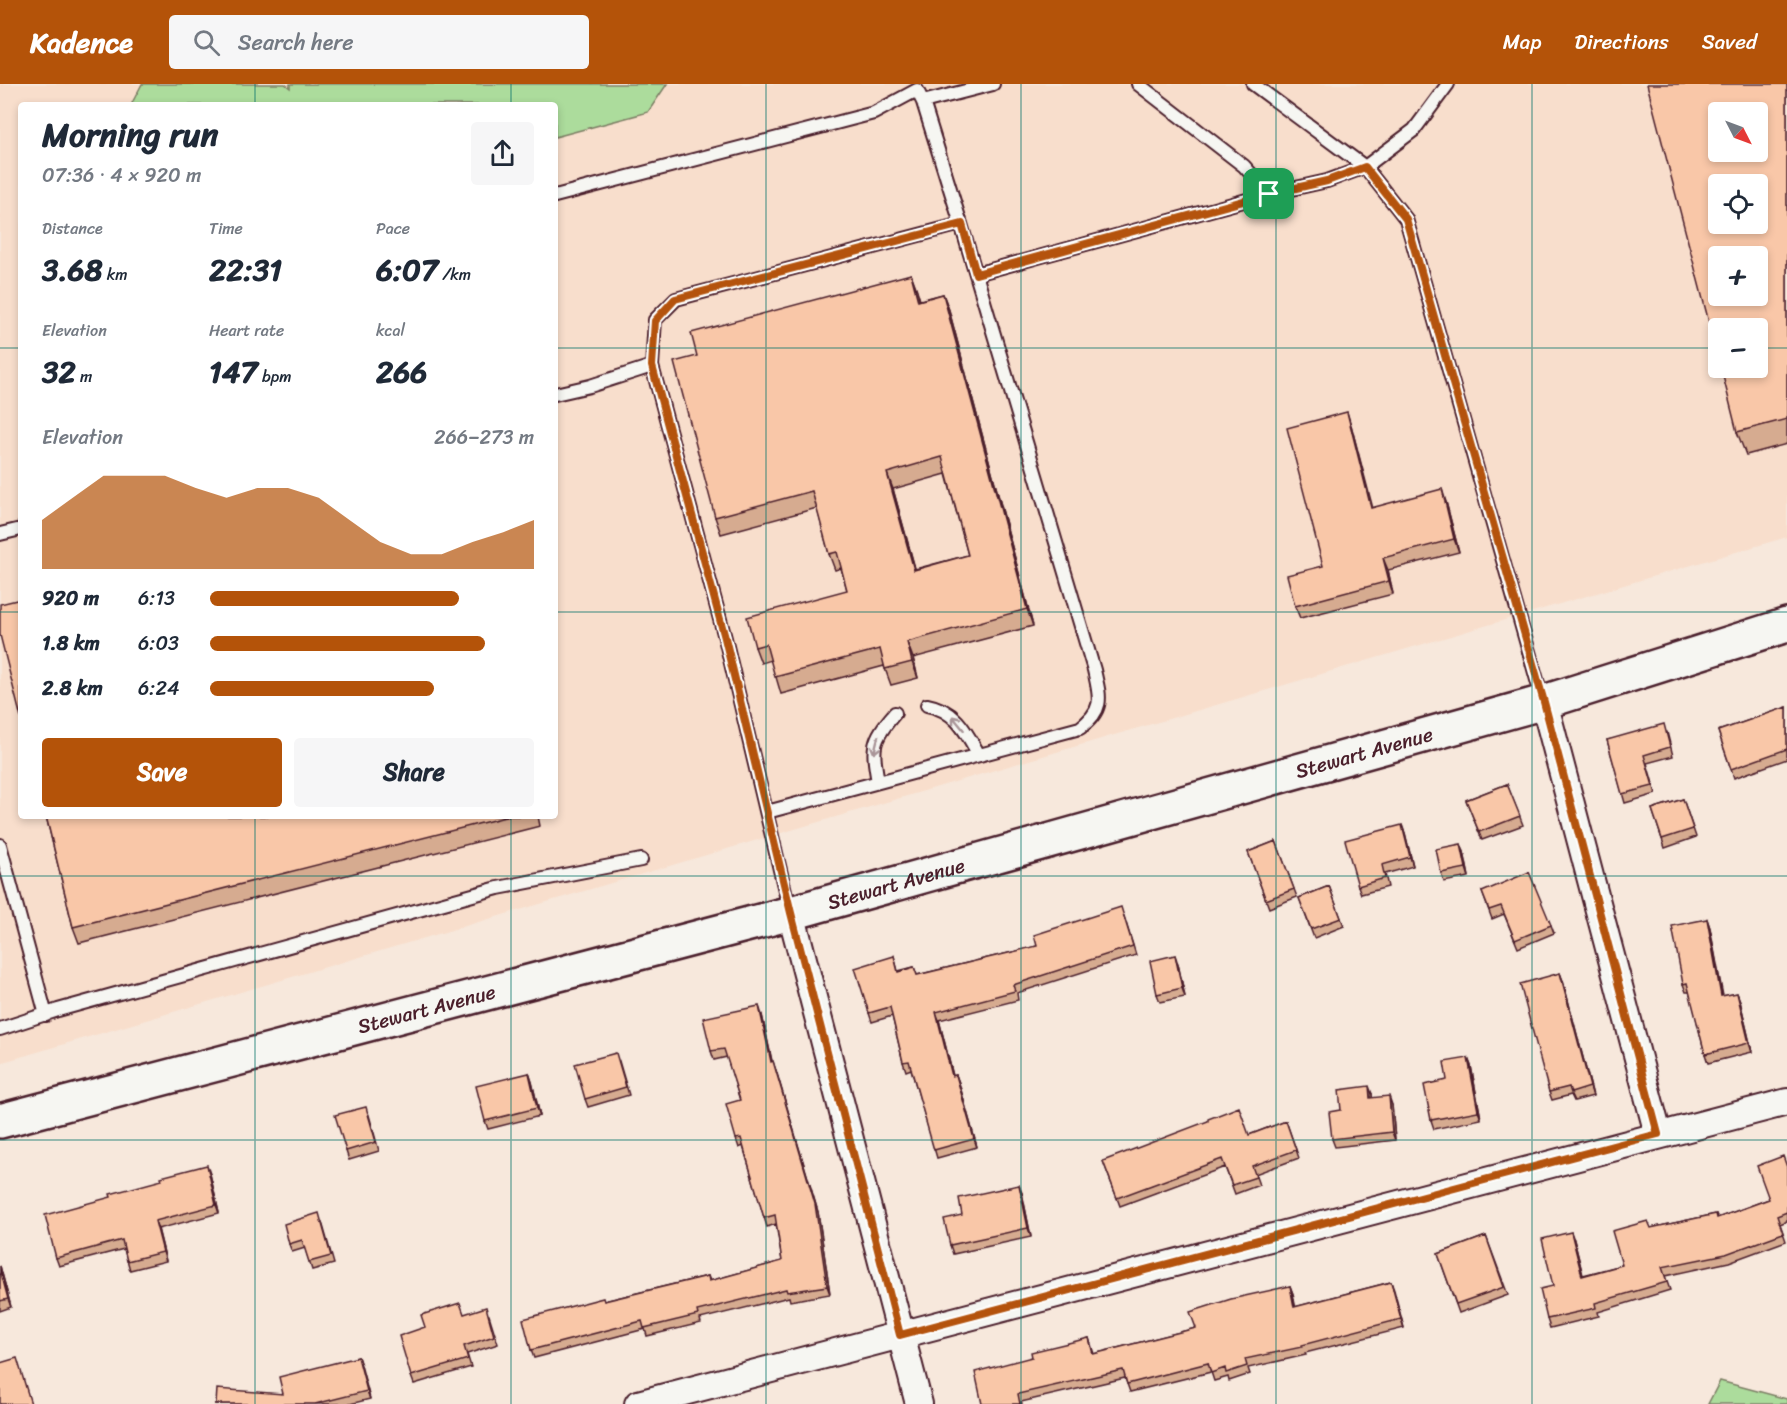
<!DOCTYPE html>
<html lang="en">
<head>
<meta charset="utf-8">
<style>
  :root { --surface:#fff; --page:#f6f6f7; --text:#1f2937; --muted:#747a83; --accent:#b45309 }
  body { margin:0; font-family:Sriracha,sans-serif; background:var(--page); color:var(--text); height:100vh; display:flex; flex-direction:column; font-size:22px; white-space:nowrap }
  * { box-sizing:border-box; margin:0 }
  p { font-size:20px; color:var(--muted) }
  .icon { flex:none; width:33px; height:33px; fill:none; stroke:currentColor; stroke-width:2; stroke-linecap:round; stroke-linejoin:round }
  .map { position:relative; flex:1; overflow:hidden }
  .drawer { position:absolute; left:18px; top:18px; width:540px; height:717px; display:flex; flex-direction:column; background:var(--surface); border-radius:6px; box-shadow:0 3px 9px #0003 }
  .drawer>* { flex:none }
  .needle { width:39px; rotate:132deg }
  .fabs { position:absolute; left:1708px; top:18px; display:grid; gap:12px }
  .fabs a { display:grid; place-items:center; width:60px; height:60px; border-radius:6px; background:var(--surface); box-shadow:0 3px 9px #0003; font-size:30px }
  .pin { position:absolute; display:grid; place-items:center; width:51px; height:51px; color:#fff; margin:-26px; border-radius:12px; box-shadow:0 3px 9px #0006 }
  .round { display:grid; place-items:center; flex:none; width:63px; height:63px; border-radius:6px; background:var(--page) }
  .overview { display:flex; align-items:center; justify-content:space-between; height:102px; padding:0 24px }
  h1 { font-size:33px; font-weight:800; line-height:45px }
  .stats { display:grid; grid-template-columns:repeat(3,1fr); gap:9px; height:102px; padding:6px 24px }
  .stats div { display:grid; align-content:center }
  .stats b { font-size:30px; font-weight:800 }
  .stats small { font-size:16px; font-weight:400 }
  .stats p { font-size:16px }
  .chart { height:168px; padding:12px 24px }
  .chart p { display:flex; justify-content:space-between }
  .chart svg { width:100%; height:108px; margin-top:6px; fill:var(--accent); opacity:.7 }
  .button { display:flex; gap:12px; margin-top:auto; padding:12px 24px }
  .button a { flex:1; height:69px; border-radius:6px; background:var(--accent); color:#fff; font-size:24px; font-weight:800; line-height:69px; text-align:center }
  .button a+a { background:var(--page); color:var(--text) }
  ul { padding:0 24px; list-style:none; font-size:20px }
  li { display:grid; grid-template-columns:96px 72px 1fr; align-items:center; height:45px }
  li i { height:15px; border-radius:8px; background:var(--accent) }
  header { display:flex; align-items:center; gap:36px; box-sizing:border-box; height:84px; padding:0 30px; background:var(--accent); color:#fff }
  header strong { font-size:28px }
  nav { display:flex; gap:33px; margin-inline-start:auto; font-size:21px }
  .search { width:420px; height:54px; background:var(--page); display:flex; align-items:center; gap:15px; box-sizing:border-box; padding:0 21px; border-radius:6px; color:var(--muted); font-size:22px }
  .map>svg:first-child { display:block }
  .built { fill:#f8decc; fill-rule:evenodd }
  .green { fill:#acdc9c; stroke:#7b7e64; stroke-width:1.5 }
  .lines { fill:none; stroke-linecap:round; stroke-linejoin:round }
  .service-casing { stroke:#4a1f2b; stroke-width:16 }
  .minor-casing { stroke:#4a1f2b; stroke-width:30 }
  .secondary-casing { stroke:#4a1f2b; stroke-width:38 }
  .service { stroke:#f6f6f2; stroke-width:12 }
  .minor { stroke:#f6f6f2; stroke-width:26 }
  .secondary { stroke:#f6f6f2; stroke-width:33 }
  .wall { fill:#d6ab90; stroke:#4a1f2b; stroke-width:1.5; fill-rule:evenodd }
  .shaded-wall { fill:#ae8b76; stroke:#4a1f2b; stroke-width:1.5 }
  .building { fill:#f9c7a8; stroke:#4a1f2b; stroke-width:1.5; fill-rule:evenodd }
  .oneway { stroke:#a99598 }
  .route-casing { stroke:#fff; stroke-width:12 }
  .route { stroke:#b45309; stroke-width:8 }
  .grid { fill:none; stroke:#0f766e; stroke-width:1.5; stroke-opacity:0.55 }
  .labels { text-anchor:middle; stroke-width:4.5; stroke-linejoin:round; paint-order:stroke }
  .street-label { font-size:20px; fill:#4a1f2b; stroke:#f6f6f2 }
</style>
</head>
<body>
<header>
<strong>Kadence</strong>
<div class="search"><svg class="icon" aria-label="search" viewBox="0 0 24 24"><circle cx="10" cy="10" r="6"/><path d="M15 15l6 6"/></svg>Search here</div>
<nav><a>Map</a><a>Directions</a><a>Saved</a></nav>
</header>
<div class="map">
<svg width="1787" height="1320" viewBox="0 0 1787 1320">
  <rect width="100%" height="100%" fill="#f7e8dc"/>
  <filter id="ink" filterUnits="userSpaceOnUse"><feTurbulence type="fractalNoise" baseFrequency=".0167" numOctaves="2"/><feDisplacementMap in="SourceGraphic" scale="12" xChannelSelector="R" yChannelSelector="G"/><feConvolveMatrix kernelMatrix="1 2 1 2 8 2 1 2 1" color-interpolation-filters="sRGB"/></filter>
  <g filter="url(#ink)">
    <path class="built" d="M 0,0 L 1787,0 L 1787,453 L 0,979 ZM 21,21 L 555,21 L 555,732 L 21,732 ZM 1719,28 L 1758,28 L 1758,68 L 1719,68 ZM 1719,100 L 1758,100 L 1758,140 L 1719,140 ZM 1719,172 L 1758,172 L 1758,212 L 1719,212 ZM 1719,244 L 1758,244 L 1758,284 L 1719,284 Z"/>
    <path class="green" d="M 142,0 L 285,0 L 290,4 L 290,0 L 667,0 L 648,28 L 555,53 L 555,21 L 134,21 L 132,19 Z
      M 1720,1297 L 1787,1315 L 1787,1320 L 1708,1320 Z"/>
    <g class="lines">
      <g class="service-casing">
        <path id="service" d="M 1138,0 L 1244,82 L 1269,110
          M 1253,0 L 1365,83 L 1406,135 L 1543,617
          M 923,18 L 993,0
          M 555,112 L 874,29 L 917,6 L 923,18 L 961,140 L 1094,586 C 1100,613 1105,625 1080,644 L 767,728
          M 976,190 L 1269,110 L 1327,97 L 1365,83 L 1414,46 L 1448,0
          M 555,310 L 590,302 L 652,282
          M 0,450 L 21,445
          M 927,621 C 956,626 966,648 979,671
          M 878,698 C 872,663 871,657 895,629
          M 0,761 L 46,931
          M 790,828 L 725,554 L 652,282 L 655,236 L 676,215 L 961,140
          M 0,945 L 58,926 L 498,804 L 641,776"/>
      </g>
      <g class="minor-casing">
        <path id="minor" d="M 1544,618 L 1658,1050
          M 791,829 L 919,1320
          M 638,1320 L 1787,1018"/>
      </g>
      <g class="secondary-casing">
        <g id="secondary">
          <path id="s1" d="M 0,1037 L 791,829 L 1544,618 L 1787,541"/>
        </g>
      </g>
      <use href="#service" class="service"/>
      <use href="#minor" class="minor"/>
      <use href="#secondary" class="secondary"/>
    </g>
    <path class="wall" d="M 1787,0 L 1787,360 L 1746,371 L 1737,348 Z
      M 911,190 L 920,216 L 943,210 L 949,226 L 1033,542 L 913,574 L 918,594 L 891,601 L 884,582 L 781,610 L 771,576 L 761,579 L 755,563 L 847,506 L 841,484 L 835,486 L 829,470 L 817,424 L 721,450 L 715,433 L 697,272 ZM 946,390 L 968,471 L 915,485 L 893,405 Z
      M 1351,341 L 1372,424 L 1446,418 L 1459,468 L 1388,486 L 1393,510 L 1300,534 L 1295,522 L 1323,482 Z
      M 1787,623 L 1787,675 L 1734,694 L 1718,647 Z
      M 1667,648 L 1673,672 L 1647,679 L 1656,710 L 1625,719 L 1607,656 Z
      M 1507,700 L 1523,741 L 1482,756 L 1466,716 Z
      M 1683,715 L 1696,753 L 1665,764 L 1652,725 Z
      M 46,732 L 538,732 L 540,742 L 79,859 L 73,843 Z
      M 1405,749 L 1413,782 L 1385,790 L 1388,803 L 1361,810 L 1358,802 Z
      M 1276,757 L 1297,813 L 1269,824 L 1248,768 Z
      M 1464,768 L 1469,793 L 1444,798 L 1441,789 Z
      M 1329,802 L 1344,842 L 1314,854 L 1299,814 Z
      M 1482,808 L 1551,841 L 1554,849 L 1518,864 L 1504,830 L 1492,835 Z
      M 1124,832 L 1136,871 L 1017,909 L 1018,916 L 939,936 L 953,992 L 956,991 L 959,999 L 977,1063 L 937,1074 L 911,985 L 906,987 L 903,978 L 892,932 L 872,938 L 869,929 L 894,872 L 898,887 L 914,883 L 917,891 L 1037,862 Z
      M 1707,835 L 1710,844 L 1723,912 L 1737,909 L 1740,917 L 1752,968 L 1708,979 L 1705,970 L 1690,908 L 1686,908 L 1683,900 Z
      M 1178,880 L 1185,913 L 1160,918 L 1157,910 Z
      M 1560,889 L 1563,897 L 1593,1012 L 1574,1017 L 1571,1011 L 1552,1016 L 1549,1008 Z
      M 762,931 L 772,978 L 776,986 L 818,1128 L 830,1210 L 790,1217 L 789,1213 L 700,1235 L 701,1239 L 647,1252 L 645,1245 L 534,1274 L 531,1266 L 604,1217 L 708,1192 L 710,1197 L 782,1177 L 776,1140 L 767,1143 L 743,1062 L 739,1064 L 736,1055 L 740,1016 L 727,973 L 714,976 L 711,967 Z
      M 1468,974 L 1471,982 L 1481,1035 L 1434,1045 L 1431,1036 Z
      M 619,977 L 629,1011 L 588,1023 L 585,1015 Z
      M 529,989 L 532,998 L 540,1032 L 488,1045 L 485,1037 Z
      M 1372,1010 L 1372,1014 L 1392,1021 L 1395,1056 L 1335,1063 L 1332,1055 L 1341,1026 Z
      M 369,1031 L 379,1067 L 349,1076 L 346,1067 Z
      M 1286,1037 L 1299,1074 L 1255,1090 L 1259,1101 L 1235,1110 L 1225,1083 L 1120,1122 L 1103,1077 L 1249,1051 Z
      M 1787,1083 L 1787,1137 L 1780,1140 L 1786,1157 L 1729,1178 L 1665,1192 L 1670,1206 L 1598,1228 L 1599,1232 L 1550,1244 L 1547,1235 L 1553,1202 L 1574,1156 L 1583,1191 L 1622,1181 L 1651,1144 L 1716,1130 L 1718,1134 L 1769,1115 Z
      M 210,1090 L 219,1129 L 158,1145 L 166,1177 L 130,1186 L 124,1165 L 59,1182 L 56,1174 L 111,1113 Z
      M 1022,1109 L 1031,1153 L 953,1170 L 950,1161 Z
      M 322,1138 L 334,1180 L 312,1186 L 305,1164 L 292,1168 L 289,1160 Z
      M 1486,1152 L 1508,1211 L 1459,1229 L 1438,1170 Z
      M 0,1182 L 11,1223 L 0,1227 Z
      M 1391,1198 L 1404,1244 L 1305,1269 L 1306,1271 L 1248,1284 L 1250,1290 L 1229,1297 L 1228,1293 L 1214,1297 L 1211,1288 L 1130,1308 L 1125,1294 L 1021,1318 L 1022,1320 L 982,1320 L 1032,1273 L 1089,1254 L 1094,1270 L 1196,1244 L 1290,1202 L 1293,1210 L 1295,1223 Z
      M 464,1230 L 489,1231 L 498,1260 L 467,1270 L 471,1283 L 414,1300 L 411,1292 Z
      M 358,1273 L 370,1315 L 350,1320 L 214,1320 L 283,1310 Z"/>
    <path class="shaded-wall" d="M 911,190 L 917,206 L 924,233 L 918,217 Z
      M 943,210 L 949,226 L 1033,542 L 1027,525 Z
      M 1347,328 L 1351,341 L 1376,436 L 1371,424 Z
      M 887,389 L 893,405 L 920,502 L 914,486 Z
      M 1442,405 L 1446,418 L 1459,468 L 1454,455 Z
      M 1383,474 L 1388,486 L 1393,510 L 1389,497 Z
      M 907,558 L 913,574 L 918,594 L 912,578 Z
      M 1402,741 L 1405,749 L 1413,782 L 1410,773 Z
      M 1461,760 L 1464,768 L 1469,793 L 1466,784 Z
      M 1707,835 L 1710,844 L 1724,921 L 1721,912 Z
      M 1175,871 L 1178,880 L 1185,913 L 1182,904 Z
      M 1560,889 L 1563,897 L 1593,1012 L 1590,1003 Z
      M 1737,909 L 1740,917 L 1752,968 L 1749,959 Z
      M 759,922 L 762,931 L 774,986 L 771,978 Z
      M 936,928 L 939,936 L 955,1000 L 952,992 Z
      M 1468,974 L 1471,982 L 1481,1035 L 1478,1027 Z
      M 773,977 L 818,1128 L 830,1210 L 827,1202 Z
      M 529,989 L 532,998 L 540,1032 L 537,1024 Z
      M 956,991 L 959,999 L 977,1063 L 974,1055 Z
      M 1369,1002 L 1372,1010 L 1373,1023 L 1370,1014 Z
      M 1389,1012 L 1392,1021 L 1395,1056 L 1392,1048 Z
      M 207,1081 L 210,1090 L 219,1129 L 216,1121 Z
      M 1019,1101 L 1022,1109 L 1031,1153 L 1028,1144 Z
      M 155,1137 L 158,1145 L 166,1177 L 163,1168 Z
      M 1571,1148 L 1574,1156 L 1585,1200 L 1582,1192 Z
      M 0,1182 L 11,1223 L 8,1215 L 0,1185 Z
      M 1391,1198 L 1394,1206 L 1404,1244 L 1401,1235 Z
      M 1290,1202 L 1293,1210 L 1297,1231 L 1294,1223 Z
      M 358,1273 L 361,1281 L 370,1315 L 367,1307 Z"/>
    <path class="building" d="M 1647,0 L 1787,0 L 1787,335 L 1737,348 L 1721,284 L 1758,284 L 1758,244 L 1719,244 L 1719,277 ZM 1719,28 L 1758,28 L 1758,68 L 1719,68 ZM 1719,100 L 1758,100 L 1758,140 L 1719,140 ZM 1719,172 L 1758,172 L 1758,212 L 1719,212 Z
      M 911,190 L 918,217 L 943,210 L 1027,525 L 907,558 L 912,578 L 885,585 L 880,565 L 775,593 L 766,560 L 755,563 L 747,533 L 847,506 L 837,468 L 829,470 L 812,407 L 715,433 L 674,278 L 697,272 L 691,249 ZM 942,373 L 968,471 L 914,486 L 887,389 Z
      M 1347,328 L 1371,424 L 1442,405 L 1454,455 L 1383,474 L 1389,497 L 1295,522 L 1287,491 L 1323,482 L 1287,344 Z
      M 21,515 L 21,634 L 0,551 L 0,520 Z
      M 1787,623 L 1787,665 L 1731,685 L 1718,647 Z
      M 1664,640 L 1670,663 L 1644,671 L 1653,702 L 1622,710 L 1607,656 Z
      M 1507,700 L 1520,732 L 1479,748 L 1466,716 Z
      M 1683,715 L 1693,745 L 1662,755 L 1652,725 Z
      M 46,732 L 509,732 L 73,843 Z
      M 1402,741 L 1410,773 L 1382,781 L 1385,794 L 1358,802 L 1345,756 Z
      M 1276,757 L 1294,805 L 1266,816 L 1248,768 Z
      M 1461,760 L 1466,784 L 1441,789 L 1436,765 Z
      M 1529,788 L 1551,841 L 1515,856 L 1501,822 L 1489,826 L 1482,808 Z
      M 1329,802 L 1341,834 L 1311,845 L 1299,814 Z
      M 1121,823 L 1133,862 L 1013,901 L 1015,907 L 936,928 L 952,992 L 956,991 L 974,1055 L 934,1066 L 909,977 L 903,978 L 890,923 L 869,929 L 855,884 L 894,872 L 898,888 L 914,883 L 917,891 L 1037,862 L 1034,851 Z
      M 1707,835 L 1721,912 L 1737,909 L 1749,959 L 1705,970 L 1687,899 L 1683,900 L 1672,842 Z
      M 1175,871 L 1182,904 L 1157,910 L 1150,877 Z
      M 1560,889 L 1590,1003 L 1571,1009 L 1569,1003 L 1549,1008 L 1520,900 Z
      M 759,922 L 771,978 L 773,977 L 815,1120 L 827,1202 L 787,1208 L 786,1205 L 697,1227 L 698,1231 L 644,1244 L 642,1237 L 531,1266 L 523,1235 L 603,1214 L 604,1217 L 708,1192 L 709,1197 L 782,1177 L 775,1131 L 764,1134 L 741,1054 L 736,1055 L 726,1020 L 740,1016 L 724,965 L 711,967 L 703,934 Z
      M 616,969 L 626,1003 L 585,1015 L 575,980 Z
      M 1468,974 L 1478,1027 L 1431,1036 L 1424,1001 L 1447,996 L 1444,978 Z
      M 529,989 L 537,1024 L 485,1037 L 476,1002 Z
      M 1369,1002 L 1370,1014 L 1389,1012 L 1392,1048 L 1332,1055 L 1329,1028 L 1341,1026 L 1339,1006 Z
      M 366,1023 L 376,1058 L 346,1067 L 335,1031 Z
      M 1239,1023 L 1249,1051 L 1286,1037 L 1296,1066 L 1252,1082 L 1256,1093 L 1232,1101 L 1222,1075 L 1117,1114 L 1103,1077 L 1208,1037 L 1208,1035 Z
      M 1783,1072 L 1787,1083 L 1787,1128 L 1777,1132 L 1783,1149 L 1726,1170 L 1662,1183 L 1667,1198 L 1595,1219 L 1596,1224 L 1547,1235 L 1540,1205 L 1553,1202 L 1542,1155 L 1571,1148 L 1582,1192 L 1622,1181 L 1612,1147 L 1648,1137 L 1651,1144 L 1716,1130 L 1717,1134 L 1769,1115 L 1757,1082 Z
      M 207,1081 L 216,1121 L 155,1137 L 163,1168 L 127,1177 L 122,1156 L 56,1174 L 45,1131 L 111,1113 L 110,1110 L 162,1096 L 161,1093 Z
      M 1019,1101 L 1028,1144 L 950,1161 L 944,1135 L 962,1131 L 959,1114 Z
      M 319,1129 L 331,1172 L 309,1178 L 302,1156 L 289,1160 L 284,1140 Z
      M 1486,1152 L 1504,1203 L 1456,1220 L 1438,1170 Z
      M 0,1185 L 8,1215 L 0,1217 Z
      M 1391,1198 L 1401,1235 L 1302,1261 L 1302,1263 L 1245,1275 L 1247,1282 L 1226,1289 L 1225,1284 L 1211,1289 L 1208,1279 L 1127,1300 L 1123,1286 L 1018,1310 L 1020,1320 L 982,1320 L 975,1288 L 1032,1273 L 1031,1268 L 1089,1254 L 1093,1270 L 1196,1244 L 1190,1228 L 1231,1215 L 1290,1202 L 1294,1223 Z
      M 460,1219 L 464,1230 L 486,1223 L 494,1252 L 464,1262 L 468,1275 L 411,1292 L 399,1252 L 425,1243 L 421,1231 Z
      M 358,1273 L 367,1307 L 315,1320 L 214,1320 L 216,1320 L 217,1305 L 283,1310 L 279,1293 Z
      M 17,1274 L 31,1320 L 0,1320 L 0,1279 Z"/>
    <defs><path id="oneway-shaft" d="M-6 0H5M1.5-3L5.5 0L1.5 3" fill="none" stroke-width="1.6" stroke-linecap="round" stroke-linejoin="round" transform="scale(1.5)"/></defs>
    <g class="oneway">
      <use href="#oneway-shaft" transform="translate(958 639) rotate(-129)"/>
      <use href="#oneway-shaft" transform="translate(876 661) rotate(104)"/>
    </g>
  </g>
  <g class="lines" filter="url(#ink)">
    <g class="route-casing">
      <path id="route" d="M 1365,83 L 1406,135 L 1544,618 L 1658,1050 L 900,1251 L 791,829 L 725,554 L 652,282 L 655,237 L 675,215 L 962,140 L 976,190 L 1269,110 L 1327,97 Z"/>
    </g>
    <use href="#route" class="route"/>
  </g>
  <path class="grid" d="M 255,0 L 255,21M 511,0 L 511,21M 766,0 L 766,1320M 1021,0 L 1021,1320M 1276,0 L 1276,1320M 1532,0 L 1532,1320M 0,264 L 21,264M 555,264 L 1719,264M 1758,264 L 1787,264M 0,528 L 21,528M 555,528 L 1787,528M 255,732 L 255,1320M 511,732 L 511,1320M 0,792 L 1787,792M 0,1056 L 1787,1056"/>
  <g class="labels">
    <g class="street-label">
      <text dy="7" stroke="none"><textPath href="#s1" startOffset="1413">Stewart Avenue</textPath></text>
      <text dy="7" stroke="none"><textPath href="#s1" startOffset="927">Stewart Avenue</textPath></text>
      <text dy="7" stroke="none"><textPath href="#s1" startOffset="441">Stewart Avenue</textPath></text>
    </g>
  </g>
</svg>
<div class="fabs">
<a><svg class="needle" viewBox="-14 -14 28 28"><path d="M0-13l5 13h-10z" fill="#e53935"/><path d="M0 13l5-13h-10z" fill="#747a83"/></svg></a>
<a><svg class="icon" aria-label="locate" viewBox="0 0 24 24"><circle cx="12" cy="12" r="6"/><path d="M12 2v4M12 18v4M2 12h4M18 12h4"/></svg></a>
<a>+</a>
<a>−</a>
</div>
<div class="pin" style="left:1269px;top:110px;background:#1e9e55"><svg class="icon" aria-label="arrive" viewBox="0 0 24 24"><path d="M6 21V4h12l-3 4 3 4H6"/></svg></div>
<section class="drawer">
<div class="overview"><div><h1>Morning run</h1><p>07:36 · 4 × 920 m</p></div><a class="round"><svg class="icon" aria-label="share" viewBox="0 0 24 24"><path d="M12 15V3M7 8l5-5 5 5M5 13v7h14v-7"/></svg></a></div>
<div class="stats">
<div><p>Distance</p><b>3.68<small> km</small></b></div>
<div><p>Time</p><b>22:31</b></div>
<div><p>Pace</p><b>6:07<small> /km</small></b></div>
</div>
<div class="stats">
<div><p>Elevation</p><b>32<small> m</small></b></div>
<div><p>Heart rate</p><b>147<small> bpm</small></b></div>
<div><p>kcal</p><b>266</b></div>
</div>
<div class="chart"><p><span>Elevation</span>266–273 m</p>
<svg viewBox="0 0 160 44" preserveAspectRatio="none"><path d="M0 44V24L10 15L20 6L30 6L40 6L50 11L60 15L70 11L80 11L90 15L100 24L110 33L120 38L130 38L140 33L150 29L160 24V44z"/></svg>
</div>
<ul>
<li><b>920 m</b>6:13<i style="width:77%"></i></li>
<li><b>1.8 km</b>6:03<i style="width:85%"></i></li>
<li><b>2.8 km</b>6:24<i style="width:69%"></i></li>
</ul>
<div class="button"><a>Save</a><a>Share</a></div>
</section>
</div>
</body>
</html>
